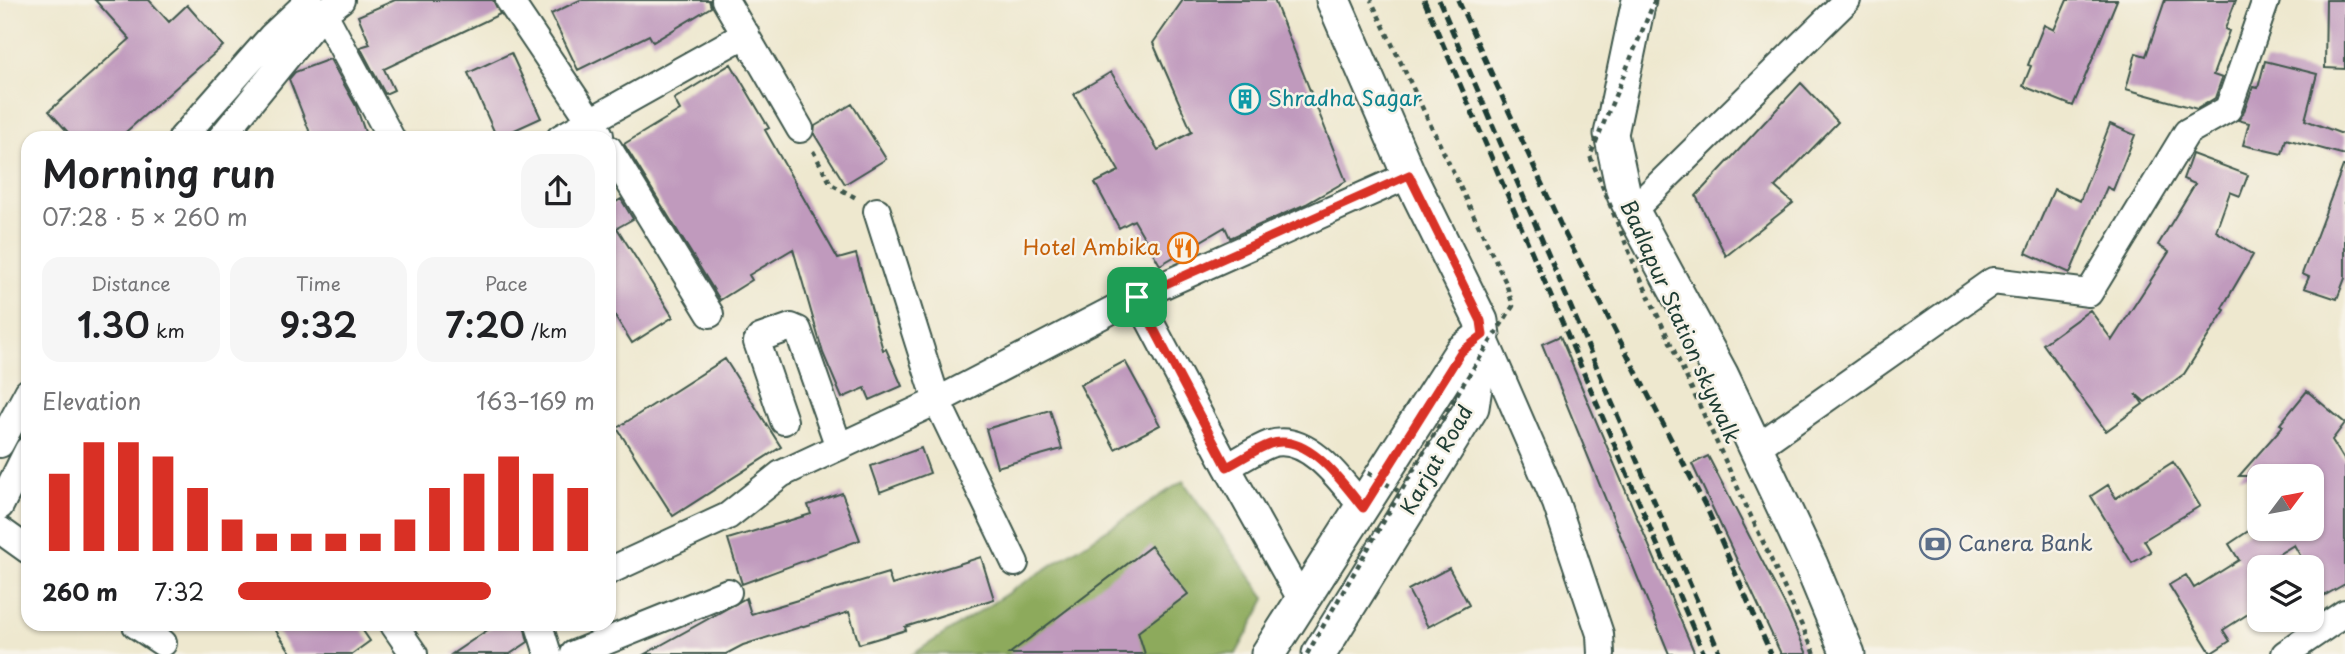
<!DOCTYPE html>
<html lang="en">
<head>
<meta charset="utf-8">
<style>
  :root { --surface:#fff; --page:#f6f6f6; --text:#202124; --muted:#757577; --accent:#d93025 }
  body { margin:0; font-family:"Playpen Sans",sans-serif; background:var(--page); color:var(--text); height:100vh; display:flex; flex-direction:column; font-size:26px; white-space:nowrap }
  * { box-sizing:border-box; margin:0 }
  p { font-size:23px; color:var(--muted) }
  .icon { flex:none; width:38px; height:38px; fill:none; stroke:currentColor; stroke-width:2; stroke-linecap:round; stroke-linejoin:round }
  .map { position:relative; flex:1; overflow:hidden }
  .side { position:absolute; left:21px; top:131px; width:595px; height:500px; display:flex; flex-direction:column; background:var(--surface); border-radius:21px; box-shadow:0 2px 5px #0004 }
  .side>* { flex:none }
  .needle { width:46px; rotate:58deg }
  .buttons { position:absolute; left:2247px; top:464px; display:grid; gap:14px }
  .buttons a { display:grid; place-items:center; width:77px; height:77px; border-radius:14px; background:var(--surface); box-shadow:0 2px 5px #0004; font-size:35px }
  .pin { position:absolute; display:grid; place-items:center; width:60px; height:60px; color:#fff; margin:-30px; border-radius:14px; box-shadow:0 4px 10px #0006 }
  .round { display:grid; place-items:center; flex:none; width:74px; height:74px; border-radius:21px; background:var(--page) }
  .overview { display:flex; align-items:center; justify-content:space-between; height:119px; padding:0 21px }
  h1 { font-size:38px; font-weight:600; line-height:52px }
  .metrics { display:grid; grid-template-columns:repeat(3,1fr); gap:10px; height:119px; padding:7px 21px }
  .metrics div { display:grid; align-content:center; border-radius:18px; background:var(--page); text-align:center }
  .metrics b { font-size:35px; font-weight:600 }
  .metrics small { font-size:19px; font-weight:400 }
  .metrics p { font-size:19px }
  .chart { height:196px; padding:14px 21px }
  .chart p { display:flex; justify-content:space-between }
  .chart svg { width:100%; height:126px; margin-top:7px; stroke:var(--accent); stroke-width:6 }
  ul { padding:0 21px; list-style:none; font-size:23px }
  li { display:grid; grid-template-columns:112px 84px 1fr; align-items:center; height:52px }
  li i { height:18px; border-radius:9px; background:var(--accent) }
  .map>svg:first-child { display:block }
  .forest { fill:#8daa5c; stroke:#567448; stroke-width:2 }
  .building { fill:#c09abd }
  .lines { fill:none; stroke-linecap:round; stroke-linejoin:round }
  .minor-casing { stroke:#3e574b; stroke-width:30 }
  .major-casing { stroke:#3e574b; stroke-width:37 }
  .path { stroke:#3e574b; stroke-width:4.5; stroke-dasharray:5 5; stroke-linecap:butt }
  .minor { stroke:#fff; stroke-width:26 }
  .major { stroke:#fff; stroke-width:33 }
  .rail { stroke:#1f3d34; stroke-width:5; stroke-dasharray:10 5; stroke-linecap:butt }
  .path-bridge { stroke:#3e574b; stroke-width:4.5; stroke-dasharray:5 5; stroke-linecap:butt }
  .route-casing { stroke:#fff; stroke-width:14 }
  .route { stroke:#d93025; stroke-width:9 }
  .labels { text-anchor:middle; stroke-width:5; stroke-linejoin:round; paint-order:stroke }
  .culture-label { font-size:21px; fill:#0d838f; stroke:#f7f3e8; text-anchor:start }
  .food-label { font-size:21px; fill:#c56008; stroke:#f7f3e8; text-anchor:end }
  .street-label { font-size:21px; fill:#1f3d34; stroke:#f7f3e8 }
  .service-label { font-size:21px; fill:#4e5e75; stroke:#f7f3e8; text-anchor:start }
</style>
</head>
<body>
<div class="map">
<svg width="2345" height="654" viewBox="0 0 2345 654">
  <rect width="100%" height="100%" fill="#f7f3e8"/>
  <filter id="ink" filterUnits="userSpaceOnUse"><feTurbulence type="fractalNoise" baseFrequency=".0143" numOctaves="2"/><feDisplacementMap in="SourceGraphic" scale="14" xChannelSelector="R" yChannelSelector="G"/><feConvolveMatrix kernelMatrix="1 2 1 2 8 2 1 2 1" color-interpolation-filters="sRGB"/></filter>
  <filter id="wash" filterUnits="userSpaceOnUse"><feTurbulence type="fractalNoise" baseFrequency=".00686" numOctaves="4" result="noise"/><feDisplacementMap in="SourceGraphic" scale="28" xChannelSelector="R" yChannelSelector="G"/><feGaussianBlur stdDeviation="1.57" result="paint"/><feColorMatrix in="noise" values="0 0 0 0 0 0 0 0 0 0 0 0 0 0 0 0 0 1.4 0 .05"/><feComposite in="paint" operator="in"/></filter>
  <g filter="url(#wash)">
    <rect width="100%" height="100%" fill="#eee8cf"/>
    <path class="forest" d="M 1183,481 L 1266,599 L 1236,654 L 913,654 Z"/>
    <g id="blocks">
      <path class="building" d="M 95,0 L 149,0 L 169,22 L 187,5 L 223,46 L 119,138 L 73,138 L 49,111 L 130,39 Z
        M 395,0 L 493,0 L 500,14 L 384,69 L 394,90 L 385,94 L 360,47 L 370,44 L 358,16 Z
        M 580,0 L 709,0 L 711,7 L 653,42 L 649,35 L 578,70 L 551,14 Z
        M 1183,0 L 1274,0 L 1346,181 L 1306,204 L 1230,238 L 1225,227 L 1160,265 L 1134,220 L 1119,228 L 1095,183 L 1119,171 L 1074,94 L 1111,72 L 1158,150 L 1192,132 L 1153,43 Z
        M 2067,0 L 2117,0 L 2073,106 L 2023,86 L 2031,66 L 2028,65 L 2044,25 L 2054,30 Z
        M 2165,0 L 2236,0 L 2225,29 L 2229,31 L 2213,75 L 2222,78 L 2215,98 L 2197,109 L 2126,89 L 2136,53 L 2146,56 Z
        M 2326,0 L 2345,0 L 2345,69 L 2325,68 Z
        M 511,53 L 541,118 L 497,138 L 468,73 Z
        M 330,59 L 356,106 L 367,138 L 312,138 L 289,79 L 295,72 Z
        M 2265,61 L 2317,74 L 2305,120 L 2345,135 L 2345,155 L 2286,139 L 2282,154 L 2243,145 L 2249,123 L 2238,120 L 2243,114 L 2253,87 L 2258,88 Z
        M 731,64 L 769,128 L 765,130 L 838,259 L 856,254 L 883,350 L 886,349 L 902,386 L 870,400 L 865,388 L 842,398 L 823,353 L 793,249 L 749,275 L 752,280 L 720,300 L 624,144 L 680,110 L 674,99 Z
        M 1801,83 L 1838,122 L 1775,187 L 1793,203 L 1726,256 L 1696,196 Z
        M 852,104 L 886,159 L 845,184 L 814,134 L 815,126 Z
        M 2110,124 L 2135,135 L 2113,190 L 2107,187 L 2070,273 L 2026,253 L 2054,189 L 2080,201 Z
        M 2192,154 L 2248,175 L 2240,196 L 2230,192 L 2216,231 L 2253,255 L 2222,308 L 2225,310 L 2184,374 L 2145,402 L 2136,394 L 2143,404 L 2106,431 L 2043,344 L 2090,310 L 2112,340 L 2169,252 L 2158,245 L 2195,184 L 2183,179 Z
        M 2343,166 L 2345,166 L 2345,278 L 2337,299 L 2304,288 L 2309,277 L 2302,274 Z
        M 621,199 L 633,219 L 617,228 L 673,317 L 632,343 L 609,306 L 609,206 Z
        M 1560,336 L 1695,654 L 1669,654 L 1542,344 Z
        M 725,359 L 781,447 L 673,516 L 617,428 Z
        M 1125,361 L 1160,425 L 1115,449 L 1080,385 Z
        M 2307,391 L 2345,423 L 2332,440 L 2345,461 L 2345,584 L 2320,598 L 2312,584 L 2312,567 L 2307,567 L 2294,545 L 2259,566 L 2259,607 L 2223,630 L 2230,641 L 2211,653 L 2169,585 L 2186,575 L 2194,588 L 2239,560 L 2229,544 L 2253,528 L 2312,528 L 2312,476 L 2239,476 L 2283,426 L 2280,424 Z
        M 1050,410 L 1062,449 L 997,467 L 986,429 Z
        M 921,448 L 930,473 L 880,492 L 871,466 Z
        M 1708,456 L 1788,611 L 1807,654 L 1781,654 L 1692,464 Z
        M 2173,462 L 2200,506 L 2144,540 L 2151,552 L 2132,563 L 2091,496 L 2108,485 L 2116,498 Z
        M 842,493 L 860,540 L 742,584 L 728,539 L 811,514 L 808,505 Z
        M 1151,546 L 1188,594 L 1138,632 L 1145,654 L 1009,654 Z
        M 981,557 L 994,599 L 905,627 L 906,630 L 859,644 L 849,612 L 743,645 L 726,654 L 645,654 L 746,598 L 751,614 L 888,573 L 892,585 Z
        M 1449,568 L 1469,605 L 1428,627 L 1408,590 Z
        M 272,625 L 359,625 L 370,641 L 352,654 L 292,654 Z
        M 495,625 L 524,625 L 528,642 L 510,654 L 452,654 Z"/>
    </g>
  </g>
  <g filter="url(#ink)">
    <use href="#blocks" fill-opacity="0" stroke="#3e574b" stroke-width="2"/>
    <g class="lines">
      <g class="minor-casing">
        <path id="minor" d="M 509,0 L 600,135
          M 725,0 L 800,129
          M 321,15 L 328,21 L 391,138
          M 182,138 L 271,37 L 310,0
          M 221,138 L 321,15 L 341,0
          M 560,138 L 746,34
          M 609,149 L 710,314
          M 1633,210 L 1847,0
          M 877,211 L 937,401 L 1015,563
          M 1137,297 L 1227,467 L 1302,601
          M 1483,335 L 1556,503 L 1600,634 L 1601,654
          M 784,421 L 757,342 L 760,338 L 791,327 L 798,330 L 839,447
          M 0,444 L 28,392
          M 1756,448 L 1993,281 L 2089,293 L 2187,132 L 2228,109 L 2266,0
          M 1227,467 C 1241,460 1256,449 1270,444 C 1308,432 1343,483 1363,508
          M 0,506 L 28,450
          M 0,530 L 28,550
          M 609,571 L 728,516 L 781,474 L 937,401 L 1137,297 L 1409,175
          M 136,625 L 163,643
          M 394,625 L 414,654
          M 539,625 L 548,654
          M 574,654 L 728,592
          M 2285,654 L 2345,613"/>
      </g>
      <g class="major-casing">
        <path id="major" d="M 1639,0 L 1611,134 L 1624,195 L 1721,374 L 1811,565 L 1848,654
          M 1268,654 L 1461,352 L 1483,335
          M 1319,654 L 1472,407 L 1483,335 L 1481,321 L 1409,175 L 1333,0"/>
      </g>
      <path class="path" d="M 813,151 L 831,184 L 858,199"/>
      <use href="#minor" class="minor"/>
      <use href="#major" class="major"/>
      <path class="rail" d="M 1424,0 L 1704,654
        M 1439,0 L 1720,654
        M 1458,0 L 1562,228 L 1708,511 L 1771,654"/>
      <path class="path-bridge" d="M 1655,0 L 1590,156 L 1637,271 L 1815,654
        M 1368,473 L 1400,492
        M 1307,654 L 1462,386 L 1513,306 L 1506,283 L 1371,0"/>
    </g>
  </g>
  <g class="lines" filter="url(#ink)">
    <g class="route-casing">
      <path id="route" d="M 1409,175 L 1481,321 L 1483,335 L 1461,352 L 1363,508 C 1343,483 1307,431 1270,444 C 1256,449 1241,460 1227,467 L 1137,297 Z"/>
    </g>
    <use href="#route" class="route"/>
  </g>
  <defs>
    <g id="building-ring" transform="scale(1.575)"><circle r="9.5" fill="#f7f3e8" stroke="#0f9aa8" stroke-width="1.5"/><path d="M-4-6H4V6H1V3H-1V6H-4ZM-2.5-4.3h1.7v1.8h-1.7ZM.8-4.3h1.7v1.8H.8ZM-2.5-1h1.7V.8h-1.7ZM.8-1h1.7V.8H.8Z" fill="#0f9aa8"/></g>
    <g id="restaurant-ring" transform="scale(1.575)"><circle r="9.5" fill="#f7f3e8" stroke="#e8710a" stroke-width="1.5"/><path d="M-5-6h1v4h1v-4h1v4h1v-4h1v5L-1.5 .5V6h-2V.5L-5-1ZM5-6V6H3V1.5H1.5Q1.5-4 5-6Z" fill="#e8710a"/></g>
    <g id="bank-ring" transform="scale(1.575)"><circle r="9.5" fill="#f7f3e8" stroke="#5c6f8a" stroke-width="1.5"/><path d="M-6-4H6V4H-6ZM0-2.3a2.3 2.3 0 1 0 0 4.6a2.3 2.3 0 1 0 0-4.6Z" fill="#5c6f8a"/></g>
  </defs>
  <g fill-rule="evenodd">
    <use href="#building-ring" x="1245" y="99"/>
    <use href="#restaurant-ring" x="1183" y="248"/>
    <use href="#bank-ring" x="1935" y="544"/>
  </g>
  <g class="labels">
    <g class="culture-label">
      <text x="1268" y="106">Shradha Sagar</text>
    </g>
    <g class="food-label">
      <text x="1160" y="255">Hotel Ambika</text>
    </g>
    <g class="street-label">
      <text transform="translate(1680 322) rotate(66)" y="7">Badlapur Station skywalk</text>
      <text transform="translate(1437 460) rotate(-60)" y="7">Karjat Road</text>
    </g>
    <g class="service-label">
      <text x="1958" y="551">Canera Bank</text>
    </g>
  </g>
</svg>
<div class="buttons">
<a><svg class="needle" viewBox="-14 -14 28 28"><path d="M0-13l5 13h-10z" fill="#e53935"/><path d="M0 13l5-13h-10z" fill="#757577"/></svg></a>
<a><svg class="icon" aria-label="layers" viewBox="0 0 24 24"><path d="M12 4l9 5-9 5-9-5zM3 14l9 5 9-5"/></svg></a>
</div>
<div class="pin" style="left:1137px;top:297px;background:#1e9e55"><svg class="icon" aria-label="arrive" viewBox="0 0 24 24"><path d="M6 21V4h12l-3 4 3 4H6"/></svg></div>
<section class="side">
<div class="overview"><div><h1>Morning run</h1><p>07:28 · 5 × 260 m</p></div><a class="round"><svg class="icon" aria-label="share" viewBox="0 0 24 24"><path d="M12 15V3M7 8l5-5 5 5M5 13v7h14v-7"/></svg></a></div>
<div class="metrics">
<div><p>Distance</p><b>1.30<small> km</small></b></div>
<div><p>Time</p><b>9:32</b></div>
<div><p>Pace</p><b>7:20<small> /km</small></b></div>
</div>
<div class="chart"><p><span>Elevation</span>163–169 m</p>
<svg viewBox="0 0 160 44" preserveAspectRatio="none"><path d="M5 44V17M15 44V6M25 44V6M35 44V11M45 44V22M55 44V33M65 44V38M75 44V38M85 44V38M95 44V38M105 44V33M115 44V22M125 44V17M135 44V11M145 44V17M155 44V22"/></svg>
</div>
<ul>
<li><b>260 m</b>7:32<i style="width:71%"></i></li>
</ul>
</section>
</div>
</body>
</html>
